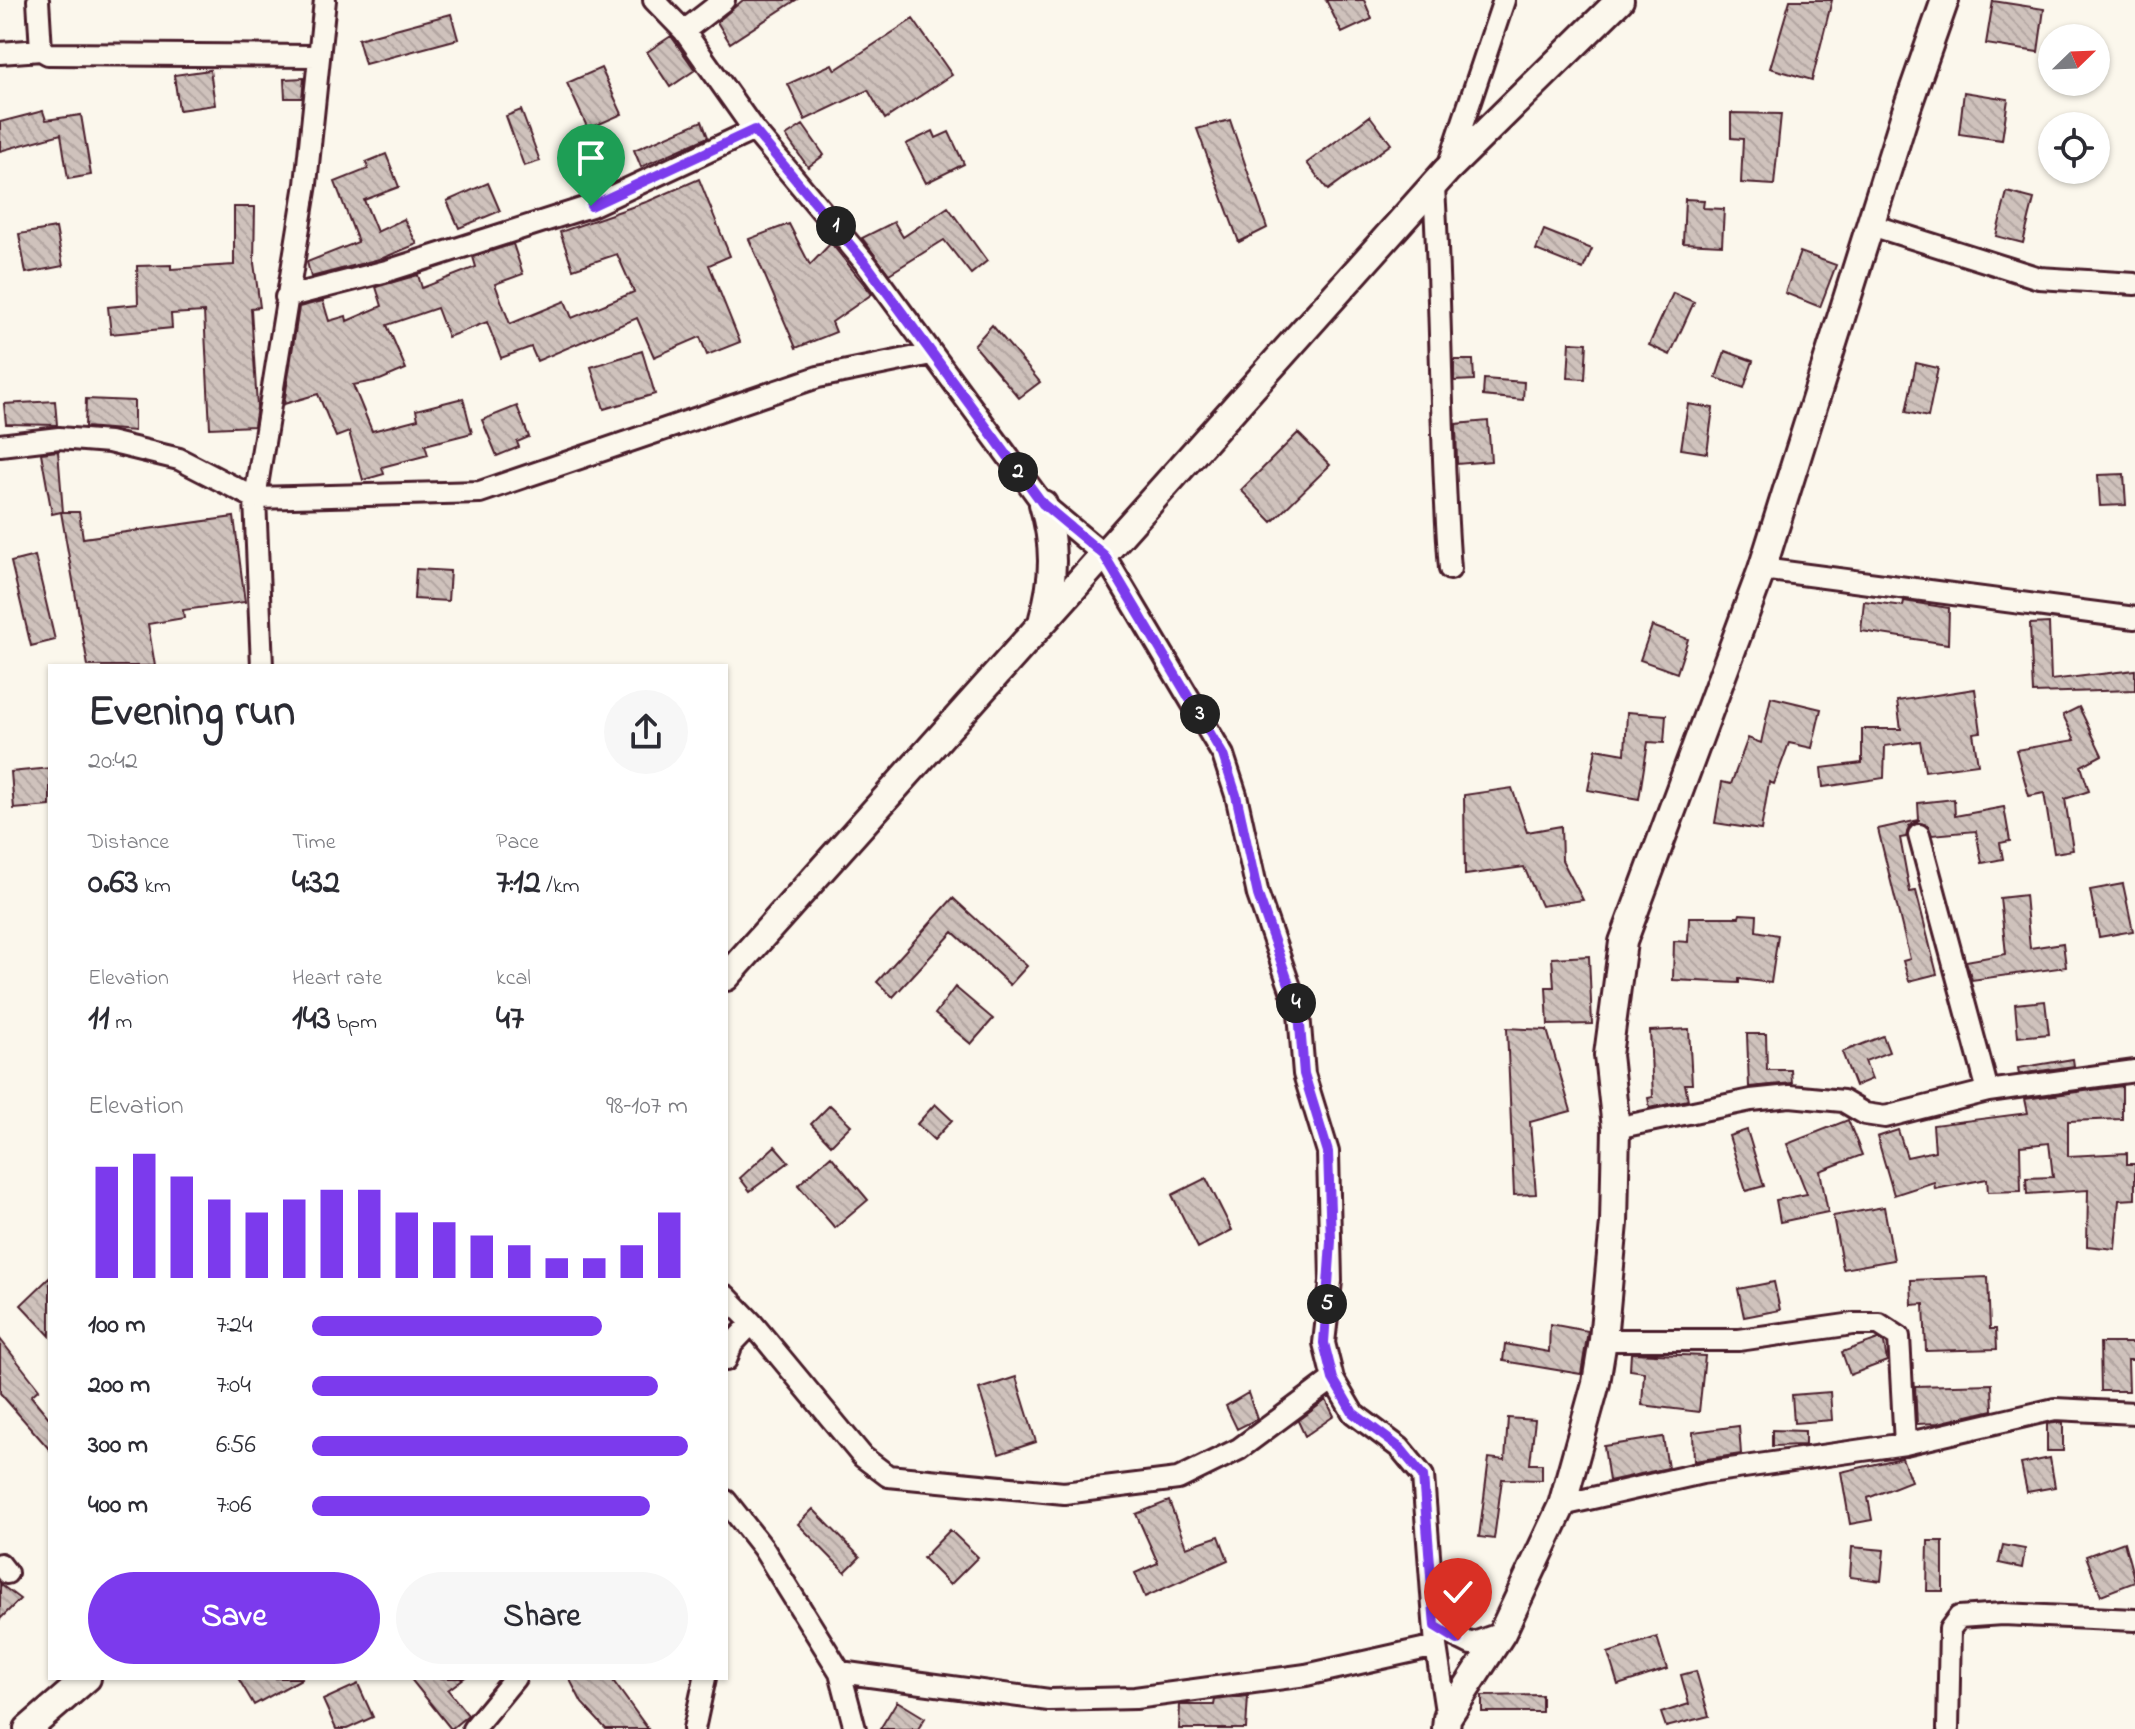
<!DOCTYPE html>
<html lang="en">
<head>
<meta charset="utf-8">
<style>
  :root { --surface:#fff; --page:#f7f7f7; --text:#2b2b33; --muted:#7c7c81; --accent:#7c3aed }
  body { margin:0; font-family:"Indie Flower",sans-serif; background:var(--page); color:var(--text); height:100vh; display:flex; flex-direction:column; font-size:30px; white-space:nowrap }
  * { box-sizing:border-box; margin:0 }
  p { font-size:26px; color:var(--muted) }
  .icon { flex:none; width:44px; height:44px; fill:none; stroke:currentColor; stroke-width:2; stroke-linecap:round; stroke-linejoin:round }
  .map { position:relative; flex:1; overflow:hidden }
  .panel { position:absolute; left:48px; top:664px; width:680px; height:1016px; display:flex; flex-direction:column; background:var(--surface); border-radius:0px; box-shadow:0 2px 6px #0004 }
  .panel>* { flex:none }
  .needle { width:52px; rotate:67deg }
  .buttons { position:absolute; left:2038px; top:24px; display:grid; gap:16px }
  .buttons a { display:grid; place-items:center; width:72px; height:72px; border-radius:50%; background:var(--surface); box-shadow:0 2px 6px #0004; font-size:40px }
  .pin { position:absolute; display:grid; place-items:center; width:68px; height:68px; color:#fff; margin:-82px -34px; border-radius:50% 50% 50% 0; rotate:-45deg; box-shadow:0 0 8px #0007 }
  .pin .icon { rotate:45deg }
  .km { position:absolute; width:40px; height:40px; margin:-20px; border-radius:50%; background:#222; color:#fff; font-size:22px; line-height:40px; text-align:center }
  .round { display:grid; place-items:center; flex:none; width:84px; height:84px; border-radius:42px; background:var(--page) }
  .headline { display:flex; align-items:center; justify-content:space-between; height:136px; padding:0 40px }
  h1 { font-size:44px; font-weight:800; line-height:60px }
  .stats { display:grid; grid-template-columns:repeat(3,1fr); gap:12px; height:136px; padding:8px 40px }
  .stats div { display:grid; align-content:center }
  .stats b { font-size:34px; font-weight:800 }
  .stats small { font-size:22px; font-weight:400 }
  .stats p { font-size:22px }
  .chart { height:224px; padding:16px 40px }
  .chart p { display:flex; justify-content:space-between }
  .chart svg { width:100%; height:144px; margin-top:8px; stroke:var(--accent); stroke-width:6 }
  .action { display:flex; gap:16px; margin-top:auto; padding:16px 40px }
  .action a { flex:1; height:92px; border-radius:48px; background:var(--accent); color:#fff; font-size:32px; font-weight:800; line-height:92px; text-align:center }
  .action a+a { background:var(--page); color:var(--text) }
  ul { padding:0 40px; list-style:none; font-size:26px }
  li { display:grid; grid-template-columns:128px 96px 1fr; align-items:center; height:60px }
  li i { height:20px; border-radius:10px; background:var(--accent) }
  .map>svg:first-child { display:block }
  .building { fill:url(#building-back-hatch); stroke:#4a1f2b; stroke-width:2 }
  .lines { fill:none; stroke-linecap:round; stroke-linejoin:round }
  .minor-casing { stroke:#4a1f2b; stroke-width:26 }
  .tertiary-casing { stroke:#4a1f2b; stroke-width:32 }
  .minor { stroke:#fbf7ec; stroke-width:20 }
  .tertiary { stroke:#fbf7ec; stroke-width:26 }
  .route-casing { stroke:#fff; stroke-width:16 }
  .route { stroke:#7c3aed; stroke-width:10 }
</style>
</head>
<body>
<div class="map">
<svg width="2135" height="1729" viewBox="0 0 2135 1729">
  <defs>
    <pattern id="building-back-hatch" width="6" height="6" patternUnits="userSpaceOnUse" patternTransform="scale(2)"><rect width="6" height="6" fill="#cfc2bc"/><path d="M-1 5l2 2M0 0l6 6M5-1l2 2" fill="none" stroke="#b3a6a2"/></pattern>
  </defs>
  <rect width="100%" height="100%" fill="#fbf7ec"/>
  <filter id="ink" filterUnits="userSpaceOnUse"><feTurbulence type="fractalNoise" baseFrequency=".0125" numOctaves="2"/><feDisplacementMap in="SourceGraphic" scale="16" xChannelSelector="R" yChannelSelector="G"/><feConvolveMatrix kernelMatrix="1 2 1 2 8 2 1 2 1" color-interpolation-filters="sRGB"/></filter>
  <g filter="url(#ink)">
    <path class="building" d="M 743,0 L 796,0 L 730,43 L 717,22 Z
      M 1326,0 L 1364,0 L 1372,19 L 1342,33 Z
      M 1790,0 L 1832,0 L 1812,80 L 1770,68 Z
      M 1993,1 L 2044,9 L 2038,52 L 1986,44 Z
      M 451,14 L 458,39 L 365,64 L 358,39 Z
      M 913,19 L 952,75 L 885,119 L 868,90 L 805,120 L 788,84 L 832,64 L 835,70 Z
      M 671,36 L 695,70 L 670,87 L 647,52 Z
      M 601,68 L 622,114 L 588,129 L 567,83 Z
      M 210,70 L 215,105 L 179,110 L 174,75 Z
      M 304,78 L 302,98 L 285,98 L 284,79 Z
      M 1964,92 L 2008,99 L 2002,140 L 1959,134 Z
      M 521,110 L 540,161 L 524,166 L 506,116 Z
      M 43,111 L 46,120 L 81,115 L 91,175 L 68,179 L 61,134 L 0,151 L 0,122 Z
      M 1731,113 L 1781,114 L 1774,185 L 1741,183 L 1743,139 L 1731,138 Z
      M 1370,116 L 1391,144 L 1328,190 L 1307,163 Z
      M 1230,120 L 1267,228 L 1239,242 L 1197,129 Z
      M 702,121 L 708,137 L 641,167 L 634,150 Z
      M 803,125 L 824,155 L 808,167 L 786,136 Z
      M 933,131 L 936,138 L 949,132 L 964,164 L 926,183 L 906,144 Z
      M 386,154 L 399,187 L 364,200 L 377,232 L 404,219 L 417,244 L 383,258 L 311,277 L 307,262 L 358,242 L 335,182 L 368,169 L 366,162 Z
      M 699,179 L 730,256 L 709,265 L 740,342 L 707,355 L 700,337 L 654,357 L 637,318 L 537,361 L 531,347 L 501,358 L 487,322 L 448,337 L 437,308 L 387,325 L 406,369 L 380,380 L 353,385 L 372,431 L 418,419 L 416,410 L 463,398 L 472,433 L 425,445 L 428,455 L 382,467 L 384,474 L 363,480 L 349,432 L 336,437 L 318,394 L 284,404 L 299,307 L 323,301 L 329,321 L 346,316 L 347,321 L 382,306 L 376,287 L 418,275 L 422,288 L 476,267 L 473,257 L 513,244 L 523,274 L 495,284 L 510,324 L 565,301 L 572,318 L 634,292 L 617,254 L 573,269 L 560,232 L 649,201 Z
      M 488,183 L 500,211 L 459,228 L 447,201 Z
      M 2007,192 L 2034,199 L 2023,243 L 1996,236 Z
      M 1685,199 L 1704,200 L 1703,208 L 1724,209 L 1722,245 L 1683,243 Z
      M 234,207 L 255,207 L 254,263 L 260,307 L 251,308 L 257,407 L 254,426 L 210,428 L 204,312 L 171,314 L 172,328 L 111,334 L 108,307 L 138,304 L 137,266 L 171,265 L 171,269 L 234,265 Z
      M 948,207 L 987,261 L 971,274 L 944,240 L 889,274 L 862,238 L 894,222 L 903,237 Z
      M 789,224 L 810,265 L 831,243 L 872,294 L 832,322 L 836,332 L 796,348 L 749,239 Z
      M 56,228 L 63,266 L 26,273 L 19,234 Z
      M 1544,230 L 1592,249 L 1583,269 L 1536,250 Z
      M 1800,252 L 1836,265 L 1820,307 L 1785,293 Z
      M 1673,293 L 1694,302 L 1670,355 L 1649,345 Z
      M 992,325 L 1040,382 L 1019,398 L 974,345 Z
      M 1570,342 L 1587,343 L 1585,379 L 1568,378 Z
      M 642,351 L 655,394 L 604,409 L 591,367 Z
      M 1725,351 L 1753,361 L 1744,388 L 1716,378 Z
      M 1454,360 L 1473,360 L 1474,380 L 1454,381 Z
      M 1916,363 L 1938,368 L 1928,417 L 1906,412 Z
      M 1484,379 L 1524,382 L 1523,400 L 1483,396 Z
      M 86,399 L 134,401 L 134,431 L 85,427 Z
      M 55,401 L 57,425 L 6,424 L 4,404 Z
      M 1688,404 L 1713,408 L 1707,453 L 1681,449 Z
      M 517,406 L 529,437 L 517,442 L 519,447 L 497,456 L 482,420 Z
      M 1488,421 L 1491,461 L 1457,464 L 1456,424 Z
      M 1298,433 L 1330,465 L 1272,522 L 1241,490 Z
      M 58,451 L 63,512 L 79,512 L 83,538 L 234,517 L 245,602 L 183,610 L 184,618 L 148,624 L 155,666 L 88,666 L 61,512 L 52,514 L 41,453 Z
      M 2124,474 L 2126,505 L 2100,506 L 2098,475 Z
      M 35,556 L 55,640 L 31,646 L 11,562 Z
      M 416,569 L 450,571 L 448,601 L 414,599 Z
      M 1864,601 L 1903,606 L 1904,601 L 1949,608 L 1948,644 L 1861,631 Z
      M 2049,623 L 2051,680 L 2135,670 L 2135,690 L 2033,693 L 2030,624 Z
      M 1652,626 L 1688,639 L 1677,673 L 1640,660 Z
      M 1975,689 L 1981,732 L 1973,733 L 1978,764 L 1925,771 L 1920,741 L 1885,746 L 1884,778 L 1823,787 L 1821,768 L 1862,763 L 1862,729 L 1901,729 L 1897,701 Z
      M 1771,697 L 1821,709 L 1812,748 L 1789,743 L 1774,784 L 1769,782 L 1761,830 L 1715,823 L 1722,782 L 1731,784 L 1748,738 L 1761,743 Z
      M 2079,707 L 2102,755 L 2081,766 L 2089,791 L 2065,799 L 2073,850 L 2054,853 L 2044,793 L 2029,796 L 2016,750 L 2075,740 L 2063,715 Z
      M 1627,712 L 1666,715 L 1664,743 L 1648,742 L 1639,799 L 1588,790 L 1596,749 L 1625,754 Z
      M 50,768 L 50,806 L 14,809 L 11,772 Z
      M 1512,788 L 1527,832 L 1561,826 L 1562,860 L 1583,900 L 1541,906 L 1524,867 L 1465,875 L 1464,795 Z
      M 1954,799 L 1955,816 L 2004,807 L 2010,841 L 2000,843 L 2003,859 L 1982,863 L 1976,831 L 1932,835 L 1928,825 L 1916,822 L 1909,826 L 1906,837 L 1900,838 L 1910,892 L 1916,891 L 1937,974 L 1909,981 L 1903,961 L 1910,959 L 1878,829 L 1919,820 L 1918,803 Z
      M 2123,884 L 2133,931 L 2099,937 L 2090,890 Z
      M 2025,895 L 2030,948 L 2063,943 L 2066,967 L 1972,980 L 1966,961 L 2006,954 L 2000,898 Z
      M 953,898 L 1027,966 L 1010,985 L 953,932 L 893,997 L 877,982 Z
      M 1740,914 L 1757,915 L 1756,931 L 1778,935 L 1771,983 L 1739,979 L 1739,983 L 1673,980 L 1674,941 L 1688,942 L 1689,917 L 1739,917 Z
      M 1589,956 L 1592,1024 L 1548,1025 L 1546,987 L 1554,987 L 1552,958 Z
      M 955,987 L 993,1019 L 971,1044 L 935,1014 Z
      M 2045,1001 L 2049,1034 L 2018,1037 L 2015,1004 Z
      M 1507,1028 L 1547,1030 L 1571,1111 L 1530,1122 L 1536,1194 L 1514,1195 Z
      M 1689,1029 L 1692,1084 L 1685,1084 L 1688,1100 L 1650,1108 L 1648,1098 L 1653,1097 L 1650,1031 Z
      M 1747,1034 L 1766,1034 L 1767,1070 L 1791,1070 L 1792,1083 L 1749,1087 Z
      M 1883,1036 L 1889,1052 L 1865,1061 L 1872,1079 L 1855,1086 L 1842,1052 Z
      M 2073,1059 L 2074,1066 L 2019,1074 L 2018,1068 Z
      M 2122,1086 L 2122,1119 L 2068,1121 L 2068,1156 L 2127,1153 L 2127,1164 L 2135,1164 L 2135,1199 L 2119,1200 L 2115,1249 L 2087,1246 L 2088,1190 L 2027,1194 L 2026,1178 L 2053,1177 L 2049,1143 L 2020,1146 L 2021,1191 L 1988,1192 L 1987,1179 L 1935,1189 L 1934,1182 L 1894,1195 L 1877,1137 L 1898,1130 L 1907,1157 L 1935,1151 L 1933,1125 L 2028,1113 L 2025,1099 Z
      M 935,1104 L 952,1120 L 934,1140 L 917,1124 Z
      M 830,1105 L 851,1125 L 831,1145 L 811,1124 Z
      M 1848,1120 L 1862,1155 L 1820,1171 L 1828,1212 L 1780,1222 L 1776,1200 L 1807,1194 L 1787,1144 Z
      M 1747,1130 L 1764,1186 L 1746,1191 L 1729,1136 Z
      M 775,1146 L 789,1162 L 750,1191 L 740,1178 Z
      M 831,1156 L 868,1200 L 835,1228 L 798,1185 Z
      M 1206,1178 L 1232,1230 L 1198,1248 L 1172,1195 Z
      M 1884,1207 L 1894,1260 L 1843,1269 L 1833,1216 Z
      M 50,1277 L 50,1336 L 21,1305 Z
      M 1988,1277 L 1990,1329 L 1996,1329 L 1997,1349 L 1926,1351 L 1924,1304 L 1912,1305 L 1911,1280 Z
      M 1774,1282 L 1780,1310 L 1744,1317 L 1738,1289 Z
      M 1550,1324 L 1588,1331 L 1581,1374 L 1503,1361 L 1505,1344 L 1549,1352 Z
      M 0,1339 L 39,1389 L 31,1396 L 50,1419 L 50,1450 L 0,1393 Z
      M 1878,1339 L 1884,1343 L 1887,1361 L 1850,1375 L 1842,1352 Z
      M 2100,1343 L 2135,1343 L 2135,1360 L 2128,1360 L 2129,1391 L 2101,1391 Z
      M 1631,1353 L 1705,1356 L 1699,1412 L 1642,1405 L 1644,1372 L 1630,1370 Z
      M 1016,1377 L 1036,1442 L 999,1454 L 979,1389 Z
      M 1992,1384 L 1993,1410 L 1938,1423 L 1917,1424 L 1915,1386 Z
      M 1830,1392 L 1832,1420 L 1794,1423 L 1792,1395 Z
      M 1248,1393 L 1257,1419 L 1237,1429 L 1226,1406 Z
      M 1326,1400 L 1334,1416 L 1305,1436 L 1298,1421 Z
      M 1508,1418 L 1535,1420 L 1530,1464 L 1542,1464 L 1542,1480 L 1502,1479 L 1494,1539 L 1479,1537 L 1489,1458 L 1505,1460 Z
      M 2063,1422 L 2063,1451 L 2047,1451 L 2047,1424 Z
      M 1739,1426 L 1741,1454 L 1694,1461 L 1693,1432 Z
      M 1772,1430 L 1805,1431 L 1805,1445 L 1772,1446 Z
      M 1663,1437 L 1668,1468 L 1609,1481 L 1604,1446 Z
      M 1902,1458 L 1911,1481 L 1868,1498 L 1872,1520 L 1850,1524 L 1841,1472 Z
      M 2050,1458 L 2055,1487 L 2027,1492 L 2021,1464 Z
      M 1169,1501 L 1186,1547 L 1219,1536 L 1228,1560 L 1145,1597 L 1135,1573 L 1158,1563 L 1136,1514 Z
      M 813,1509 L 860,1557 L 845,1572 L 798,1524 Z
      M 950,1530 L 978,1557 L 950,1585 L 923,1558 Z
      M 1928,1541 L 1943,1541 L 1943,1591 L 1927,1591 Z
      M 2124,1542 L 2135,1582 L 2101,1595 L 2086,1556 Z
      M 2003,1545 L 2025,1549 L 2022,1568 L 1999,1563 Z
      M 1852,1547 L 1884,1550 L 1881,1581 L 1850,1577 Z
      M 0,1584 L 20,1599 L 0,1619 Z
      M 1657,1637 L 1667,1669 L 1618,1685 L 1608,1653 Z
      M 1696,1671 L 1709,1716 L 1666,1727 L 1661,1713 L 1689,1704 L 1681,1675 Z
      M 238,1678 L 303,1678 L 254,1705 Z
      M 410,1678 L 464,1678 L 448,1690 L 468,1715 L 451,1729 Z
      M 569,1678 L 611,1678 L 648,1729 L 606,1729 L 582,1703 Z
      M 358,1684 L 373,1717 L 347,1729 L 336,1729 L 323,1700 Z
      M 1542,1695 L 1542,1712 L 1482,1712 L 1482,1696 Z
      M 1248,1696 L 1246,1729 L 1179,1729 L 1180,1705 L 1214,1705 L 1215,1700 Z
      M 897,1701 L 925,1718 L 918,1729 L 880,1729 Z"/>
    <g class="lines">
      <g class="minor-casing">
        <path id="minor" d="M 38,0 L 41,50 L 48,54 L 318,56
          M 654,0 L 684,31 L 754,130 L 867,265 L 1043,504 L 1104,555 L 1223,755 L 1236,795 L 1258,895 L 1299,1013 L 1304,1074 L 1328,1152 L 1331,1281 L 1324,1343 L 1333,1379 L 1353,1413 L 1400,1448 L 1423,1476 L 1436,1646 L 1447,1718
          M 684,31 L 724,0
          M 0,53 L 41,50
          M 1448,167 L 1504,0
          M 1434,188 C 1442,315 1440,442 1450,569
          M 1871,225 L 2039,278 L 2135,284
          M 286,297 L 387,271 L 591,206 L 754,130
          M 0,445 L 59,438 L 109,442 L 179,459 L 255,498 L 480,492 L 818,377 L 931,354
          M 1762,569 L 2135,618
          M 262,666 L 255,498 L 306,184 L 325,0
          M 1919,835 L 1988,1091
          M 1616,1128 L 1751,1100 L 1790,1096 L 1843,1101 L 1865,1114 L 1885,1117 L 1988,1091 L 2135,1071
          M 726,1296 L 752,1323 L 732,1344 L 726,1360
          M 752,1323 L 863,1457 L 888,1476 L 1064,1493 L 1178,1479 L 1239,1449 L 1333,1379
          M 1603,1340 L 1739,1340 L 1853,1324 L 1879,1324 L 1899,1337 L 1905,1444
          M 726,1501 L 763,1548 L 840,1672 L 1049,1700 L 1135,1698 L 1306,1675 L 1436,1646
          M 1562,1505 L 1702,1473 L 1905,1444 L 2055,1409 L 2135,1413
          M 0,1564 L 7,1573
          M 1435,1626 L 1471,1644 L 1502,1633
          M 840,1672 L 855,1729
          M 473,1729 L 515,1678
          M 694,1729 L 705,1678
          M 1948,1729 L 1950,1629 L 1959,1617 L 2002,1614 L 2135,1620"/>
      </g>
      <g class="tertiary-casing">
        <path id="tertiary" d="M 1043,504 C 1055,544 1055,578 1043,618
          M 726,977 L 1447,170 L 1620,0
          M 28,1729 L 87,1678
          M 1446,1729 L 1447,1718 L 1502,1633 L 1562,1505 L 1596,1383 L 1603,1340 L 1614,1223 L 1616,1128 L 1608,1055 L 1623,942 L 1762,569 L 1906,111 L 1945,0"/>
      </g>
      <use href="#minor" class="minor"/>
      <use href="#tertiary" class="tertiary"/>
    </g>
  </g>
  <g class="lines" filter="url(#ink)">
    <g class="route-casing">
      <path id="route" d="M 591,206 L 754,130 L 867,265 L 1043,504 L 1104,555 L 1223,755 L 1236,795 L 1258,895 L 1299,1013 L 1304,1074 L 1328,1152 L 1331,1241 L 1324,1343 L 1333,1379 L 1353,1413 L 1400,1448 L 1423,1476 L 1435,1626 L 1458,1640"/>
    </g>
    <use href="#route" class="route"/>
  </g>
</svg>
<div class="buttons">
<a><svg class="needle" viewBox="-14 -14 28 28"><path d="M0-13l5 13h-10z" fill="#e53935"/><path d="M0 13l5-13h-10z" fill="#7c7c81"/></svg></a>
<a><svg class="icon" aria-label="locate" viewBox="0 0 24 24"><circle cx="12" cy="12" r="6"/><path d="M12 2v4M12 18v4M2 12h4M18 12h4"/></svg></a>
</div>
<div class="pin" style="left:591px;top:206px;background:#1e9e55"><svg class="icon" aria-label="arrive" viewBox="0 0 24 24"><path d="M6 21V4h12l-3 4 3 4H6"/></svg></div>
<div class="pin" style="left:1458px;top:1640px;background:#d93025"><svg class="icon" aria-label="check" viewBox="0 0 24 24"><path d="M5 12l5 5 9-10"/></svg></div>
<b class="km" style="left:836px;top:226px">1</b>
<b class="km" style="left:1018px;top:472px">2</b>
<b class="km" style="left:1200px;top:714px">3</b>
<b class="km" style="left:1296px;top:1003px">4</b>
<b class="km" style="left:1327px;top:1304px">5</b>
<section class="panel">
<div class="headline"><div><h1>Evening run</h1><p>20:42</p></div><a class="round"><svg class="icon" aria-label="share" viewBox="0 0 24 24"><path d="M12 15V3M7 8l5-5 5 5M5 13v7h14v-7"/></svg></a></div>
<div class="stats">
<div><p>Distance</p><b>0.63<small> km</small></b></div>
<div><p>Time</p><b>4:32</b></div>
<div><p>Pace</p><b>7:12<small> /km</small></b></div>
</div>
<div class="stats">
<div><p>Elevation</p><b>11<small> m</small></b></div>
<div><p>Heart rate</p><b>143<small> bpm</small></b></div>
<div><p>kcal</p><b>47</b></div>
</div>
<div class="chart"><p><span>Elevation</span>98–107 m</p>
<svg viewBox="0 0 160 44" preserveAspectRatio="none"><path d="M5 44V10M15 44V6M25 44V13M35 44V20M45 44V24M55 44V20M65 44V17M75 44V17M85 44V24M95 44V27M105 44V31M115 44V34M125 44V38M135 44V38M145 44V34M155 44V24"/></svg>
</div>
<ul>
<li><b>100 m</b>7:24<i style="width:77%"></i></li>
<li><b>200 m</b>7:04<i style="width:92%"></i></li>
<li><b>300 m</b>6:56<i style="width:100%"></i></li>
<li><b>400 m</b>7:06<i style="width:90%"></i></li>
</ul>
<div class="action"><a>Save</a><a>Share</a></div>
</section>
</div>
</body>
</html>
